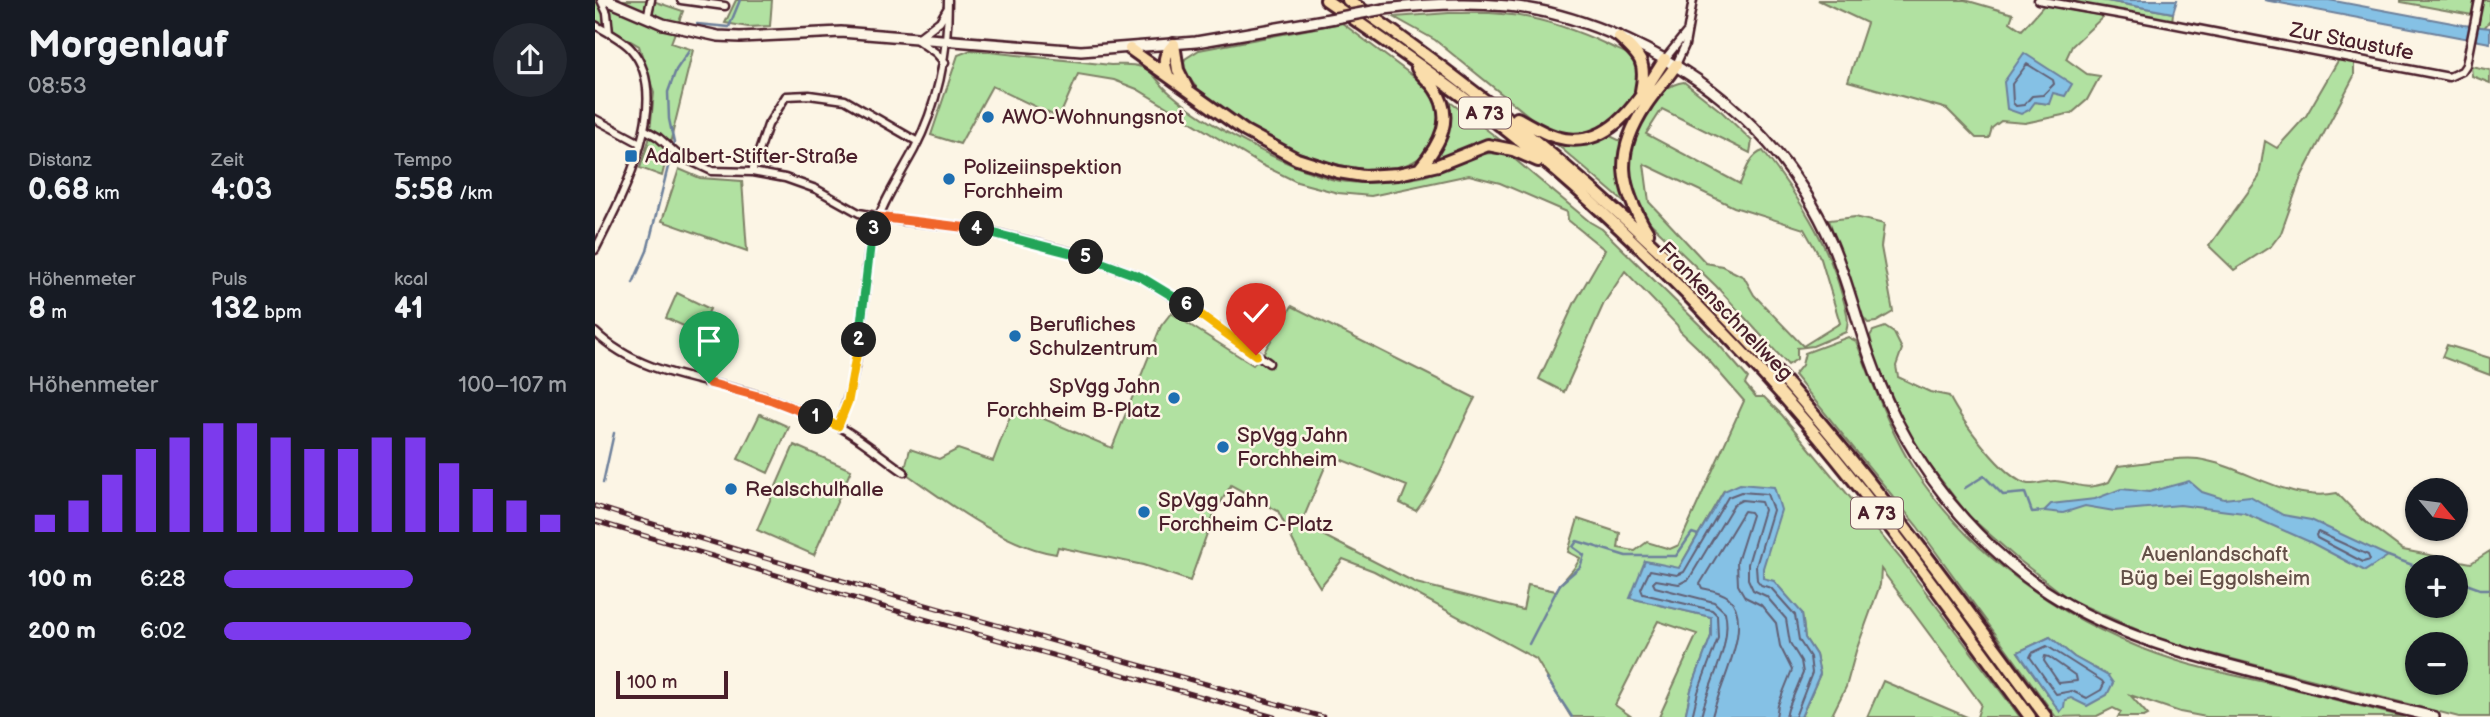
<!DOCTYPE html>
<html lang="de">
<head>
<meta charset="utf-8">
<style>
  :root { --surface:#171b24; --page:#242831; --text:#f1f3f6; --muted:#9ea1a6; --accent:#7c3aed }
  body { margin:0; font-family:"Balsamiq Sans",sans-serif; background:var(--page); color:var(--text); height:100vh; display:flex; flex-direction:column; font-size:26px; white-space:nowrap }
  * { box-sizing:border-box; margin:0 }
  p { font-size:23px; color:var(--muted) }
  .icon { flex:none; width:38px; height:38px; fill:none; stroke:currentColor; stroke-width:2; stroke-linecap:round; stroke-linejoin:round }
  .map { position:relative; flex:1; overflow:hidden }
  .side { display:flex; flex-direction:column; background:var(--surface); width:595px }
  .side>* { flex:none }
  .needle { width:46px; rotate:119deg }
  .tools { position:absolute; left:1810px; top:478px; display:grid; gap:14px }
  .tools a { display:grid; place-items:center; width:63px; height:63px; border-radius:50%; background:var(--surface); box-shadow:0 2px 5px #0004; font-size:35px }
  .scale { position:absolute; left:21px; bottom:18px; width:112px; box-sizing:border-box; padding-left:7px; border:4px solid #4a1f2b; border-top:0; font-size:19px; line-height:24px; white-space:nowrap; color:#4a1f2b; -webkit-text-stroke:5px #fcf5e5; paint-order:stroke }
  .pin { position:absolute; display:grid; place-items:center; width:60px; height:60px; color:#fff; margin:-72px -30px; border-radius:50% 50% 50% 0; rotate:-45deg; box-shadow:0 0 7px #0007 }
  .pin .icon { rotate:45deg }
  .km { position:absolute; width:35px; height:35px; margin:-18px; border-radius:50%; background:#222; color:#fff; font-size:19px; line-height:35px; text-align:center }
  .round { display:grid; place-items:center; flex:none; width:74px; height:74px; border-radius:37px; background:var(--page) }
  .head { display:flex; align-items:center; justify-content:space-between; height:119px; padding:0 28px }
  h1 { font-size:38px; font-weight:800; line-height:52px }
  .metrics { display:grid; grid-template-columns:repeat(3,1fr); gap:10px; height:119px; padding:7px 28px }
  .metrics div { display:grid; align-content:center }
  .metrics b { font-size:30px; font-weight:800 }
  .metrics small { font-size:19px; font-weight:400 }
  .metrics p { font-size:19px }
  .chart { height:196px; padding:14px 28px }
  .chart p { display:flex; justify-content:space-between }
  .chart svg { width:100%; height:126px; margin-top:7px; stroke:var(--accent); stroke-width:6 }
  ul { padding:0 28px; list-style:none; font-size:23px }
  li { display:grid; grid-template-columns:112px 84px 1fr; align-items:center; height:52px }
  li i { height:18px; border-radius:9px; background:var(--accent) }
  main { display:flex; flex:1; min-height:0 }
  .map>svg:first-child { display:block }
  .green { fill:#b1e1a1; stroke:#7e8066; stroke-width:2; fill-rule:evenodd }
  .water { fill:#85c1e5; stroke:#6d809b; stroke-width:2 }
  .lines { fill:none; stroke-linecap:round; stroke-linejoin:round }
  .shore { stroke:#626075; stroke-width:2 }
  .stream { stroke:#6d809b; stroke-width:2.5 }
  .minor-casing { stroke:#4a1f2b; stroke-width:11 }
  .secondary-casing { stroke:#4a1f2b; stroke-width:14 }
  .motorway-casing { stroke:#4a1f2b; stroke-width:16 }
  .minor { stroke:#fcf5e5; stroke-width:6 }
  .secondary { stroke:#fcf5e5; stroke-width:9 }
  .motorway { stroke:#faddab; stroke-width:10 }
  .rail-casing { stroke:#4a1f2b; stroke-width:5 }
  .rail { stroke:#fcf5e5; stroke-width:2.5; stroke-dasharray:8; stroke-linecap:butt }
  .secondary-bridge-casing { stroke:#4a1f2b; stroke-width:14; stroke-linecap:butt }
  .secondary-bridge { stroke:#fcf5e5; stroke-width:9 }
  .split-1-casing { stroke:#fff; stroke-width:14 }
  .split-2-casing { stroke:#fff; stroke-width:14 }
  .split-3-casing { stroke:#fff; stroke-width:14 }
  .split-4-casing { stroke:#fff; stroke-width:14 }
  .split-5-casing { stroke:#fff; stroke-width:14 }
  .split-6-casing { stroke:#fff; stroke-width:14 }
  .split-7-casing { stroke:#fff; stroke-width:14 }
  .split-1 { stroke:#f0652b; stroke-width:9 }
  .split-2 { stroke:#f5b400; stroke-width:9 }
  .split-3 { stroke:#22a559; stroke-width:9 }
  .split-4 { stroke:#f0652b; stroke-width:9 }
  .split-5 { stroke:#22a559; stroke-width:9 }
  .split-6 { stroke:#22a559; stroke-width:9 }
  .split-7 { stroke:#f5b400; stroke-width:9 }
  .poi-dot { fill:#1f6fb2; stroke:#fcf5e5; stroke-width:2.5 }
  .labels { text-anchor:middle; stroke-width:5; stroke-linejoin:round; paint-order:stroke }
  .shield { fill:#fcf5e5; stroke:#7f5f63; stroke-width:2 }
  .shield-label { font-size:19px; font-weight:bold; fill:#4a1f2b }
  .street-label { font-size:21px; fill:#4a1f2b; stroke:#fcf5e5 }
  .poi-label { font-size:21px; fill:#4a1f2b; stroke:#fcf5e5; text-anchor:start }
  .park-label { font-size:21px; fill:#645048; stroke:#fcf5e5 }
</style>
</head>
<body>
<main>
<section class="side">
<div class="head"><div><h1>Morgenlauf</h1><p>08:53</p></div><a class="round"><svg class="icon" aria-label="share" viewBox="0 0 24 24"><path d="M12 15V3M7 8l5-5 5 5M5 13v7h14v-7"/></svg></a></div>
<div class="metrics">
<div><p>Distanz</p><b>0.68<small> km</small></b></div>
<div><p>Zeit</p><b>4:03</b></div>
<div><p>Tempo</p><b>5:58<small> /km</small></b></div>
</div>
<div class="metrics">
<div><p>Höhenmeter</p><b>8<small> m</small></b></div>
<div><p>Puls</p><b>132<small> bpm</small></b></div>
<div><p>kcal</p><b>41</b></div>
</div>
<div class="chart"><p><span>Höhenmeter</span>100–107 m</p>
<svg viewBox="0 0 160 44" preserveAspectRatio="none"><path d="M5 44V38M15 44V33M25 44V24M35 44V15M45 44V11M55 44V6M65 44V6M75 44V11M85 44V15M95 44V15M105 44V11M115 44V11M125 44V20M135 44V29M145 44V33M155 44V38"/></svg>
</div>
<ul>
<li><b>100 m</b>6:28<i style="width:55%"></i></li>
<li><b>200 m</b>6:02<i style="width:72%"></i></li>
</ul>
</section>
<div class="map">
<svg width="1895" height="717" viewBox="0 0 1895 717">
  <rect width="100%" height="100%" fill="#fcf5e5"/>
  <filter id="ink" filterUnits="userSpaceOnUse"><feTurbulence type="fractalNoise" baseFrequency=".0143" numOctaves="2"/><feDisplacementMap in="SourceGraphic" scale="14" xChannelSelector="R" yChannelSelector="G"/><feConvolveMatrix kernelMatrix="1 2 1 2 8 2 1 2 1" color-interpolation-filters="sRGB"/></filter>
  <g filter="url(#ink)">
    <path class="green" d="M 0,0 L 55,0 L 88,11 L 76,43 L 98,50 L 67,176 L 45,168 L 54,140 L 59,93 L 44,46 L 0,20 Z
      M 141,0 L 177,0 L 175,26 L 153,27 L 130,23 Z
      M 1223,0 L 1370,0 L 1418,14 L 1415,22 L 1427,30 L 1449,5 L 1509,16 L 1477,46 L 1471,59 L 1492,74 L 1505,76 L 1492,100 L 1477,113 L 1430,123 L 1406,121 L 1397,128 L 1394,138 L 1381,138 L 1352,109 L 1253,81 L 1272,23 ZM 1429,53 L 1454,104 L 1440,102 Z
      M 1464,0 L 1506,0 L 1578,13 L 1577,22 Z
      M 1806,0 L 1880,0 L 1877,15 L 1806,2 Z
      M 1887,0 L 1895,0 L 1895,21 L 1889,28 L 1883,28 Z
      M 854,13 C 871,13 890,12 907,14 C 945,17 981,30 1015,46 C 1025,51 1037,54 1042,63 C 1057,90 1020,126 997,133 C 980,138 966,135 950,129 L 840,40 L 799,17 Z
      M 747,23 L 834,88 C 845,104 849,121 840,139 C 798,227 573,100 590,59 L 604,50 Z
      M 376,50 L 516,65 C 529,65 542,63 553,70 C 561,76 567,87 575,93 C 616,128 684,163 736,179 C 761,186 801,182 826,177 C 861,168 880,144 917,157 L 995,222 L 1007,229 L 1117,337 L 1153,378 L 1150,384 L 1161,397 L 1169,397 L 1187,415 L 1306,559 L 1425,717 L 1382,717 L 1386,704 L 1286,569 L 1285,585 L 1261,651 L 1251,687 L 1236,717 L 1206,717 L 1225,674 L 1221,655 L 1210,638 L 1207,613 L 1168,579 L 1168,568 L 1129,490 L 1084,568 L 1036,598 L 1116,617 L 1116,636 L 1096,690 L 1090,717 L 1064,717 L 1102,634 L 1063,621 L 1020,705 L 1037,717 L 976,717 L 941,659 L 779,571 L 748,559 L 725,587 L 705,555 L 683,511 L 636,485 L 619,514 L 595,581 L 548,565 L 463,547 L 461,554 C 410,547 350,501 309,472 L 315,449 L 344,459 L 363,449 L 398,461 L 419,406 L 517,448 L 566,326 L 576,313 L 658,365 L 669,352 L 697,306 L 880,398 C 861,433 845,481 821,511 L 805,503 L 812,486 L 735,455 L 706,524 L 821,583 L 928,610 L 933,585 L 961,591 C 968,578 980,571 985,558 L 973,552 L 983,519 L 1025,533 L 1023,548 L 1040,551 L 1052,542 L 1075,549 L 1084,545 L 1149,401 L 1103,348 L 1085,331 L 1082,325 L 1030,271 L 1009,303 L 969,392 L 944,379 L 980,302 L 1010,250 L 973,220 L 972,212 L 905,183 L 874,175 L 776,196 L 743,193 L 702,182 L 667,165 L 542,89 L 519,80 L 483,74 L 464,118 L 397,86 L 365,144 L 336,135 L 363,55 Z
      M 1744,59 L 1759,63 L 1759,76 L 1706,177 L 1686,233 L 1676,246 L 1639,270 L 1614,246 L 1664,177 L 1670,141 L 1682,148 L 1711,116 Z
      M 1876,66 L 1895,70 L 1895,83 L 1877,76 Z
      M 1089,82 L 1127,112 L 1157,141 L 1155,153 L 1067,109 L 1051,134 L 1145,184 C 1150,172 1155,155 1168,151 C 1203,196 1232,240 1247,295 C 1251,309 1255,319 1251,332 L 1218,346 L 1202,348 L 1202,359 L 1193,365 L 1121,286 L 1045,213 C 1038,198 1031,181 1032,165 C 1034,137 1059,85 1089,82 ZM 1049,164 L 1139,207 L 1209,229 L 1226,259 L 1245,323 L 1208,346 L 1159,295 L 1149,277 L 1127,266 L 1111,263 L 1054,202 Z
      M 855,102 L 908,142 L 888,141 L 838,164 L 836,160 L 851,138 Z
      M 1013,135 L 1028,142 L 1025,178 L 1031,204 L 959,142 L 989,144 Z
      M 84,169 L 105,178 L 147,181 L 152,251 L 67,221 Z
      M 1260,217 L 1289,224 L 1286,247 L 1298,312 L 1281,322 L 1273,323 L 1267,316 L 1234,220 Z
      M 82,293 L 115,309 L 104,333 L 71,318 Z
      M 1290,327 L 1299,333 L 1307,349 L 1301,366 L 1303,377 L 1335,392 L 1354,396 C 1365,418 1409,480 1433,484 C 1442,485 1452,480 1461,481 C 1485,483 1487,492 1514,482 L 1523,466 C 1545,464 1582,456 1603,459 C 1650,466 1693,503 1742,493 L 1768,520 L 1808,550 L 1876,563 L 1895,551 L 1895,717 L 1864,717 L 1567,641 L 1474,599 L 1420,557 L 1374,516 L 1319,445 L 1281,361 L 1275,336 L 1278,331 ZM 1822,567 L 1860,567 L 1860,606 L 1822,606 ZM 1822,644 L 1860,644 L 1860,682 L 1822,682 Z
      M 1253,337 L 1261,341 C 1279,385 1294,431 1320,471 C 1380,562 1480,629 1583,661 C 1618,672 1655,678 1691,687 C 1731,697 1770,708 1810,717 L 1611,717 L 1585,712 L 1535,695 L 1553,715 L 1549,717 L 1523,717 L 1526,712 L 1518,708 L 1502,716 L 1461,717 L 1322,526 L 1199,375 L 1207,365 L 1210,353 ZM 1455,637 L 1479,657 L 1513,676 L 1469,700 L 1465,711 L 1423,652 Z
      M 1852,345 L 1895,358 L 1895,375 L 1847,357 Z
      M 165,414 L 194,427 L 173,473 L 143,459 Z
      M 199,445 L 256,470 L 219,555 L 162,530 Z
      M 1288,681 L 1372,717 L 1272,717 Z"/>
    <path class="water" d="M 1507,0 L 1582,0 L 1578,13 Z
      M 1669,0 L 1734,0 L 1868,25 L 1895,28 L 1895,43 Z
      M 1429,53 L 1477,84 L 1470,96 L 1458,93 L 1454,104 L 1440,102 L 1434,110 L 1426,114 L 1412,109 L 1409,82 Z
      M 1594,481 L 1607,492 L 1629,499 L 1655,496 L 1688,515 L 1716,520 L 1793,556 L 1770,571 L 1715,542 L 1649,513 L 1585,505 L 1519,511 L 1490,506 L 1468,513 L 1449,511 L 1456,504 L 1500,499 L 1526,489 L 1554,492 Z
      M 1145,484 L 1179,487 L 1186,510 L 1168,568 L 1168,578 L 1179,581 L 1207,613 L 1210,638 L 1221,655 L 1225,674 L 1206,717 L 1090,717 L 1096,690 L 1116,636 L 1116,617 L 1035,598 L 1050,561 L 1084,568 L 1129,491 Z
      M 1455,637 L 1479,657 L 1513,676 L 1518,683 L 1512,695 L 1492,706 L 1476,698 L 1470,700 L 1469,707 L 1465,712 L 1423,652 Z"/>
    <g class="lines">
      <path class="shore" d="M 1432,64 L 1458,80 L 1459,84 L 1448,95 L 1437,96 L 1429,105 L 1421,106 L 1418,103 L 1417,84 Z
        M 1723,532 L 1773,555 L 1775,560 L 1768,562 L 1722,538 L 1721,535 Z
        M 1452,646 L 1507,681 L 1509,684 L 1506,690 L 1492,698 L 1477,691 L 1461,694 L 1435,657 L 1437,653 Z
        M 1450,656 L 1454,657 L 1481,676 L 1482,681 L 1464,683 L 1449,661 Z
        M 1097,717 L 1103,692 L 1123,638 L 1122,615 L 1117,610 L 1048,594 L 1046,589 L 1055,570 L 1082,575 L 1089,572 L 1133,497 L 1146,492 L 1172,494 L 1178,510 L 1161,566 L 1162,580 L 1166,585 L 1176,588 L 1200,615 L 1204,640 L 1215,657 L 1217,673 L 1200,717
        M 1106,717 C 1113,683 1138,645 1130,612 L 1119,602 L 1060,587 L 1058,583 L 1061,580 L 1084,584 L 1094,579 L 1139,504 L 1147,500 L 1166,502 L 1169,510 L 1153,564 L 1153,579 L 1158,590 L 1171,596 L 1191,619 L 1195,643 L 1206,661 L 1208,673 L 1193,709 L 1191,717
        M 1117,717 C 1123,687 1161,622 1133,597 C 1125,591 1116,590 1107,588 L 1105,584 L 1149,511 L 1155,512 L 1157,515 L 1142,562 L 1143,585 L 1150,597 L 1166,605 L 1181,623 L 1185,646 L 1197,670 L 1183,705 L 1181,717"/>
      <path class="stream" d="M 102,24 L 134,27 L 145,0
        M 38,283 L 52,251 L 79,143 L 74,119 L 73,92 L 81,70 L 94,51
        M 8,483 L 19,433
        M 1370,488 L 1389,476 L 1408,495 L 1430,493 L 1437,512 L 1449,511
        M 1793,556 L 1823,567
        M 1860,580 L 1885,589 L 1895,589
        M 934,644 L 965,584 L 985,567 L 989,555 L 978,547 L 982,541 L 1031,556 L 1081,556 L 1097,533 L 1103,535
        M 952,679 L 977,717"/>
      <g class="minor-casing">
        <path id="minor" d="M 6,0 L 12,13 L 14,33
          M 86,0 L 130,6
          M 1443,0 L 1551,19 L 1854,77 L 1867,71 L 1871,65 L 1884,0
          M 52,18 L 56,0
          M 0,25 C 12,32 27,39 36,49 C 80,99 25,201 0,250
          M 324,37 L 345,21 L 352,9
          M 322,40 L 341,53 L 350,63
          M 1070,59 L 1091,33
          M 1081,65 L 1090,45 L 1098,0
          M 0,119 L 45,143
          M 49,129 L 63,137 L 83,155 L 117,171 L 157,172 L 190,178 L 221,189 L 264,213 L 309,221 L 386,229 L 483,254 L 516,266 L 546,277 L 597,309 L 674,363
          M 157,172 L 173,125 L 191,96 L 214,95 L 250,100 L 323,142
          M 0,332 C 47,378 119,379 178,400 C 199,408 223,416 243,426 C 266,438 287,457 309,472
          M 243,426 C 261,382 265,337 270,290 C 272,273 272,254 277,237 C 285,206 304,178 319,150 C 344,102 353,53 353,0"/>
      </g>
      <g class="secondary-casing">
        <path id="secondary" d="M 12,0 L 68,24 L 123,36 L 145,37 L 246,32 L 486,51 L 601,42 L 729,20
          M 789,9 C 830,4 872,2 913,6 C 948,9 981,19 1013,32 C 1114,73 1193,143 1237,244 C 1252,280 1261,318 1274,355 C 1302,437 1350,508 1415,564 C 1487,626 1575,650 1665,673 C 1723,689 1780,703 1839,717"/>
      </g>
      <g class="motorway-casing">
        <path id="motorway" d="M 731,0 C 801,48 870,96 936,150 C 1019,218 1095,296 1168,374 C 1265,479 1350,602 1435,717
          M 753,0 C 911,108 1052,228 1180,370 C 1278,479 1364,599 1451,717
          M 1024,37 C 1045,56 1052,62 1046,91
          M 579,44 L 583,70 L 592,88
          M 535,49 L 650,131 L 702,159 L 743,172 L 768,176 L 803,174 L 843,165 L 893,145 L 918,150 L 943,161
          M 822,68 C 826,76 835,81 840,89 C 860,118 845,144 825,168
          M 573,75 C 568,61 568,55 579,44
          M 922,118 C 934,124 947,133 961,137 C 1016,153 1046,96 1070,59
          M 1053,233 C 1024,186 1019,153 1051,105 C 1060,91 1072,79 1081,65"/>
      </g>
      <use href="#minor" class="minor"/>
      <use href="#secondary" class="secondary"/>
      <use href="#motorway" class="motorway"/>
      <g class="rail-casing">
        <path id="rail" d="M 0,506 C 241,582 485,648 728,717
          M 0,521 L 322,617 L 679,717"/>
      </g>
      <use href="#rail" class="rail"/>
      <g class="secondary-bridge-casing">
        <path id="secondary-bridge" d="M 729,20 L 789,9"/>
      </g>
      <use href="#secondary-bridge" class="secondary-bridge"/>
    </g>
  </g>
  <g class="lines" filter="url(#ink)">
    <g class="split-1-casing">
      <path id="split-1" d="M 114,383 L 177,400 L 221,417"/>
    </g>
    <g class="split-2-casing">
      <path id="split-2" d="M 221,417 L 243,426 L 253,401 L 264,340"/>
    </g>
    <g class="split-3-casing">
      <path id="split-3" d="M 264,340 L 276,239 L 279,229"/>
    </g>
    <g class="split-4-casing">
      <path id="split-4" d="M 279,229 L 283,217 L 382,229"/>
    </g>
    <g class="split-5-casing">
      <path id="split-5" d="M 382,229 L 491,257"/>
    </g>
    <g class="split-6-casing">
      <path id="split-6" d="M 491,257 L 546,277 L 592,305"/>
    </g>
    <g class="split-7-casing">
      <path id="split-7" d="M 592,305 L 661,355"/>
    </g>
    <use href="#split-1" class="split-1"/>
    <use href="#split-2" class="split-2"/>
    <use href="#split-3" class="split-3"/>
    <use href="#split-4" class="split-4"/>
    <use href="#split-5" class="split-5"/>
    <use href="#split-6" class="split-6"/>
    <use href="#split-7" class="split-7"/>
  </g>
  <g class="poi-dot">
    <circle cx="393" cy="117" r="7"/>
    <rect x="29" y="149" width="14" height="14" rx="3.5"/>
    <circle cx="354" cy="179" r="7"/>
    <circle cx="420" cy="336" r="7"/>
    <circle cx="579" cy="398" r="7"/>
    <circle cx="628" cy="447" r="7"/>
    <circle cx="136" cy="489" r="7"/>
    <circle cx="549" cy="512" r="7"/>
  </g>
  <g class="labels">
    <g class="shield">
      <rect x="864" y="97.5" width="52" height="31" rx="5"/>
      <rect x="1256" y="497.5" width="52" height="31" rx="5"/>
    </g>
    <g class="shield-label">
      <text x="890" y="120">A 73</text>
      <text x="1282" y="520">A 73</text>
    </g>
    <g class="street-label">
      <text transform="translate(1757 41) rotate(11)" y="7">Zur Staustufe</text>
      <text transform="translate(1131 311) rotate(46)" y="7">Frankenschnellweg</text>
    </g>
    <g class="poi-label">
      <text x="407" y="124">AWO-Wohnungsnot</text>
      <text x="50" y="163">Adalbert-Stifter-Straße</text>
      <text x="368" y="174">Polizeiinspektion<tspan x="368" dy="24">Forchheim</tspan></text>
      <text x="434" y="331">Berufliches<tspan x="434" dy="24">Schulzentrum</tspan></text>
      <text x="565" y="393" text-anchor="end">SpVgg Jahn<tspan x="565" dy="24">Forchheim B-Platz</tspan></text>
      <text x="642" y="442">SpVgg Jahn<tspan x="642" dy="24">Forchheim</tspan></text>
      <text x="150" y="496">Realschulhalle</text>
      <text x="563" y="507">SpVgg Jahn<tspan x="563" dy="24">Forchheim C-Platz</tspan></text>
    </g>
    <g class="park-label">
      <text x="1620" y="561">Auenlandschaft<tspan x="1620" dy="24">Büg bei Eggolsheim</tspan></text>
    </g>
  </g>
</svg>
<div class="tools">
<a><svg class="needle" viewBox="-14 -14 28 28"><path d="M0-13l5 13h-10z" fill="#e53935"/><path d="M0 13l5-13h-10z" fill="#9ea1a6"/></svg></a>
<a>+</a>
<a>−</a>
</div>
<div class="scale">100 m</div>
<div class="pin" style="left:114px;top:383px;background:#1e9e55"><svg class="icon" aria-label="arrive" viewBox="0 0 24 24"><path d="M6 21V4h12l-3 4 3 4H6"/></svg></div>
<div class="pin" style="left:661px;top:355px;background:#d93025"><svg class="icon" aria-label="check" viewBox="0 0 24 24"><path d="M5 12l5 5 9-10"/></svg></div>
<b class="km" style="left:221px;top:417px">1</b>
<b class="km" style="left:264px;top:340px">2</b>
<b class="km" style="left:279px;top:229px">3</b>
<b class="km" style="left:382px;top:229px">4</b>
<b class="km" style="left:491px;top:257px">5</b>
<b class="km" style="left:592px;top:305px">6</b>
</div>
</main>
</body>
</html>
